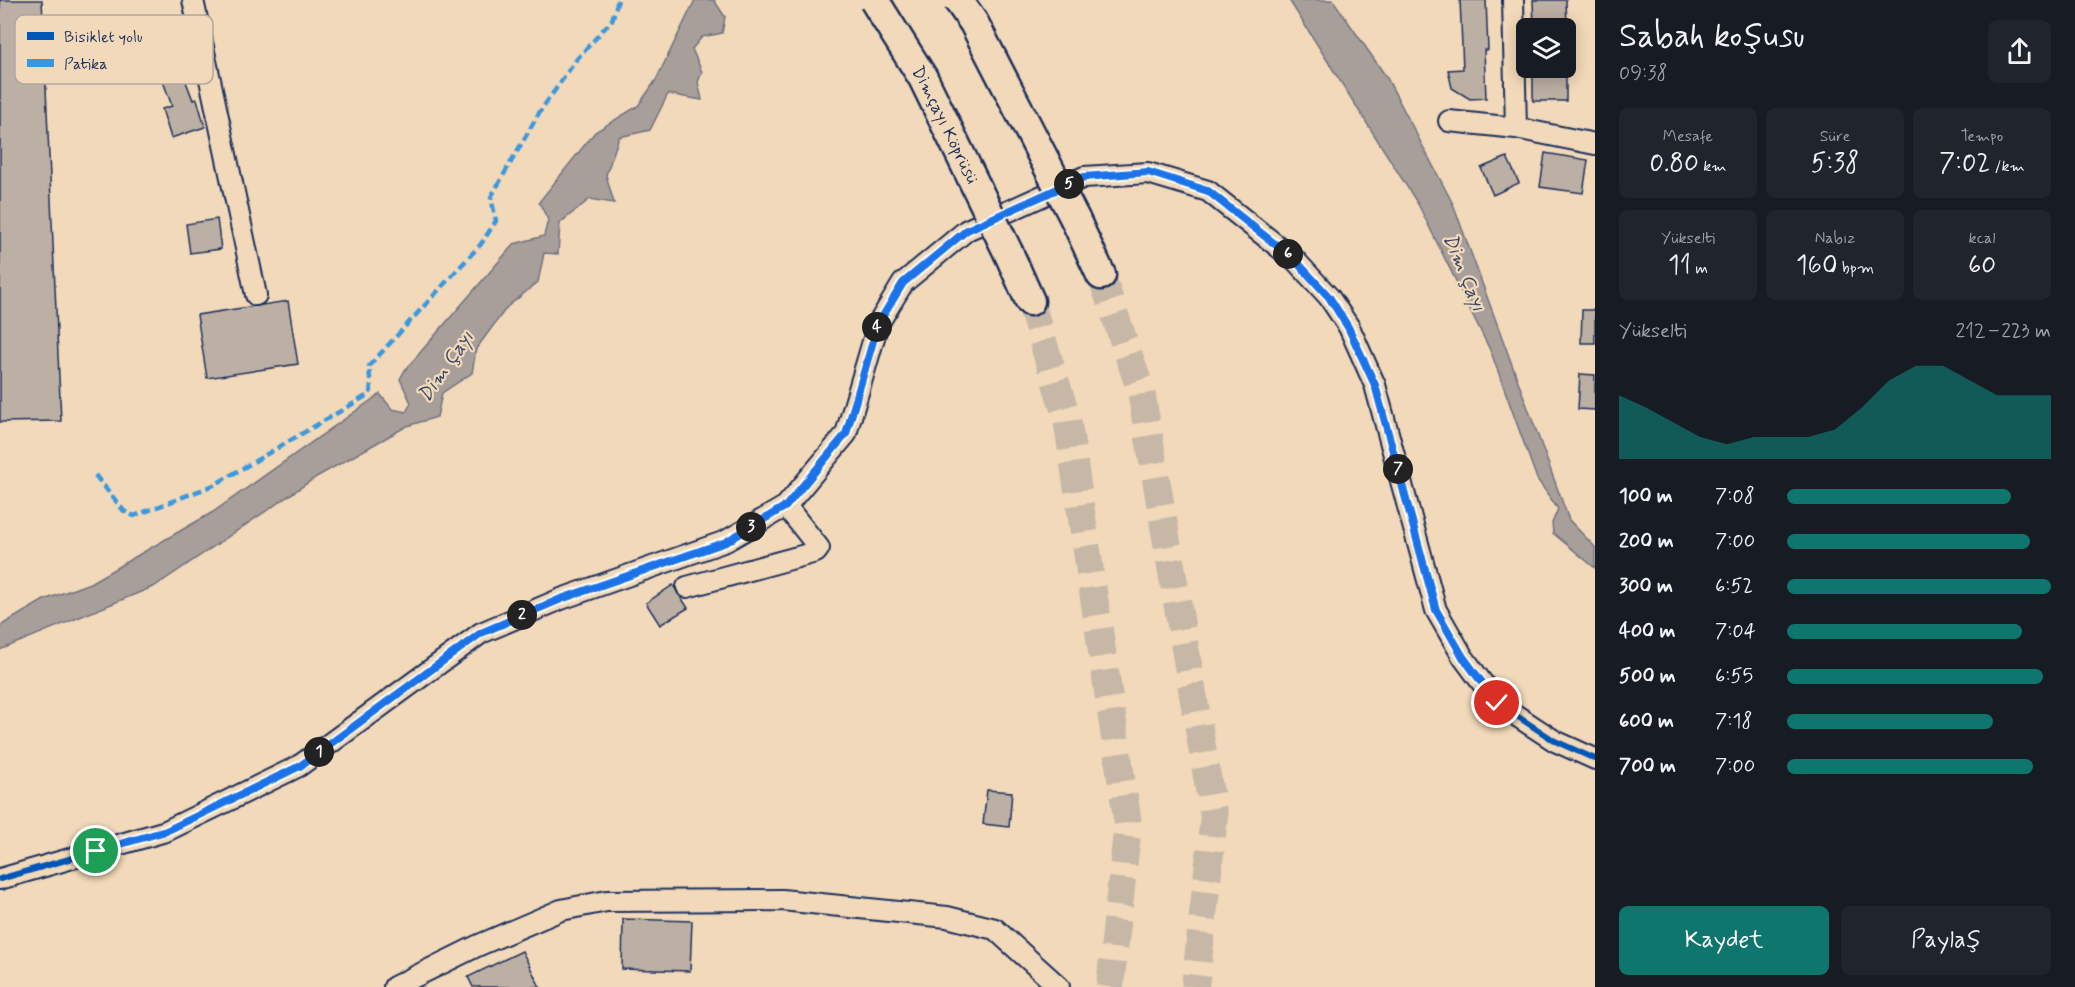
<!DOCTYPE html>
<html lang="tr">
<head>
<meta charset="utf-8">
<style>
  :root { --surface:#171b24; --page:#20242c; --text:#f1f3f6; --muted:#9ea1a6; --accent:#0f766e }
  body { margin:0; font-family:Mynerve,sans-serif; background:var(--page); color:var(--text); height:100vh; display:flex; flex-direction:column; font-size:22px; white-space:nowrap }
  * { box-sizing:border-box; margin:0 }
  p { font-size:20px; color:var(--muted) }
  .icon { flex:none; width:33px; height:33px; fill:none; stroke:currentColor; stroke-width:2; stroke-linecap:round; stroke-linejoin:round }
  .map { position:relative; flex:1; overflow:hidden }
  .panel { display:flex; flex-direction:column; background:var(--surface); width:480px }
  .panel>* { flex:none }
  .buttons { position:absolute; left:1516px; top:18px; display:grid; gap:12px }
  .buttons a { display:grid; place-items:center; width:60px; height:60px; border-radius:9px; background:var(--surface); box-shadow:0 3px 15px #0003; font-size:30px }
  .pin { position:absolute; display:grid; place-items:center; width:51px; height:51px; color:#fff; margin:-26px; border:3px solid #fff; border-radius:50%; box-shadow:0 2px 6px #0007 }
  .km { position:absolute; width:30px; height:30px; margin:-15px; border-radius:50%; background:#222; color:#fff; font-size:16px; line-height:30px; text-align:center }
  .round { display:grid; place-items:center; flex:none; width:63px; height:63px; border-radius:9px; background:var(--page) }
  .summary { display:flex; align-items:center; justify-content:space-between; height:102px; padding:0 24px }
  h1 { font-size:33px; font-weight:600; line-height:45px }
  .stats { display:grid; grid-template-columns:repeat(3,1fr); gap:9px; height:102px; padding:6px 24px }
  .stats div { display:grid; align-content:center; border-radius:9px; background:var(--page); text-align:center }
  .stats b { font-size:26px; font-weight:600 }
  .stats small { font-size:16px; font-weight:400 }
  .stats p { font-size:16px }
  .chart { height:168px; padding:12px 24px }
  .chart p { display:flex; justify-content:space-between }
  .chart svg { width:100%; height:108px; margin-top:6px; fill:var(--accent); opacity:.7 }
  .button { display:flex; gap:12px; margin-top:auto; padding:12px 24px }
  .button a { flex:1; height:69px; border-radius:9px; background:var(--accent); color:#fff; font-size:24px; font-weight:600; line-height:69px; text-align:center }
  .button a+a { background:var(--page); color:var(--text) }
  ul { padding:0 24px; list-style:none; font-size:20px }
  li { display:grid; grid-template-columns:96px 72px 1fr; align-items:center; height:45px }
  li i { height:15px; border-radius:8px; background:var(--accent) }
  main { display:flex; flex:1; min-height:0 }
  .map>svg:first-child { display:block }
  .water { fill:#a89f9a; stroke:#707282; stroke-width:1.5 }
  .building { fill:#bcafa3; stroke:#1b2f5e; stroke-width:1.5 }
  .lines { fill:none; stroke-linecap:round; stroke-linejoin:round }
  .highway-tunnel { stroke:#c6b7a7; stroke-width:28; stroke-dasharray:28 14; stroke-linecap:butt }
  .minor-casing { stroke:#1b2f5e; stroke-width:24 }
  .highway-casing { stroke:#1b2f5e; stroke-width:33 }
  .minor { stroke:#f1d9b9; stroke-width:20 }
  .highway { stroke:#f1d9b9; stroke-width:28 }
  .highway-bridge-casing { stroke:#1b2f5e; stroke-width:33; stroke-linecap:butt }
  .highway-bridge { stroke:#f1d9b9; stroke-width:28 }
  .quiet { stroke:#3a97de; stroke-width:4.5; stroke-dasharray:9 4.5; stroke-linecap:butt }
  .cycleway-casing { stroke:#f1d9b9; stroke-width:10 }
  .cycleway { stroke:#0057b8; stroke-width:6 }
  .route-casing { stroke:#fff; stroke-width:12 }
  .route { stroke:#1a73e8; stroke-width:8 }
  .labels { text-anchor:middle; stroke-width:4.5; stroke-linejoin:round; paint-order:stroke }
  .street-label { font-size:18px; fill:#1b2f5e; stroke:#f1d9b9 }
  .water-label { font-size:20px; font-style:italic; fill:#37456a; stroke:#f1d9b9 }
  .key { fill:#f1d9b9; stroke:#b1a69e; stroke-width:1.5 }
  .key-label { font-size:16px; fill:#1b2f5e }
</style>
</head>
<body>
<main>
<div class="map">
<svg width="1595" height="987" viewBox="0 0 1595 987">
  <rect width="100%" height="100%" fill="#f1d9b9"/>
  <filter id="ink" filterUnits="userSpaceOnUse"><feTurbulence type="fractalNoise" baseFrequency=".0167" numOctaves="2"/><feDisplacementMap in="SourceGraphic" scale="12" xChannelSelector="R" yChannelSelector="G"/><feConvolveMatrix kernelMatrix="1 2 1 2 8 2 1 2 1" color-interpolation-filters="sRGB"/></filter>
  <g filter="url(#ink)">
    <path class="water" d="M 695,0 L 714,0 L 725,17 L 722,33 L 702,37 L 692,49 L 702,72 L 698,82 L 702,100 L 668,94 L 650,130 L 619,137 L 606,175 L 614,203 L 590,199 L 560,223 L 558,254 L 544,253 L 538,282 L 507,307 L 476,349 L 472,373 L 442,393 L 437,417 L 407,426 L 318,476 L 155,586 L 0,650 L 0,626 L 44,600 L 90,583 L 213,512 L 380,394 L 392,409 L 406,412 L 411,403 L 400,379 L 405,370 L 514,244 L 544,236 L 548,220 L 539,202 L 595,132 L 638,106 L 656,80 Z
      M 1289,0 L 1333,0 L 1387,78 L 1453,204 L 1569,520 L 1595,547 L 1595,568 L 1553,533 L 1552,523 L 1558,509 L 1537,479 L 1491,352 L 1418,204 Z"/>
    <path class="building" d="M 0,0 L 42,0 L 61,421 L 0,422 Z
      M 1460,0 L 1486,0 L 1488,50 L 1484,50 L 1486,98 L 1470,99 L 1452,88 L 1448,70 L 1463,69 Z
      M 1533,0 L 1566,0 L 1567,28 L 1534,28 Z
      M 182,53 L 187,69 L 182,71 L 193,100 L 197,99 L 205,127 L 171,138 L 162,109 L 172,106 L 156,62 Z
      M 1533,68 L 1566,68 L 1566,101 L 1533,101 Z
      M 1545,153 L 1588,160 L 1583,193 L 1540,187 Z
      M 1507,157 L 1519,183 L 1493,195 L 1481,168 Z
      M 217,219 L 221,249 L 190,253 L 186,224 Z
      M 288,301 L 298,364 L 207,378 L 197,315 Z
      M 1582,310 L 1595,310 L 1595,343 L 1581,343 Z
      M 1580,374 L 1595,375 L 1595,410 L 1578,409 Z
      M 673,585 L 688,608 L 660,625 L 646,603 Z
      M 987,790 L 1012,792 L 1009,827 L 983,824 Z
      M 623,919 L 692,921 L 690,971 L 622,969 Z
      M 522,951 L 540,987 L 473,987 L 468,977 Z"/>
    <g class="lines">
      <path class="highway-tunnel" d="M 1101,275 L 1141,391 L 1214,817 L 1195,987
        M 1030,301 L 1067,418 L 1128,824 L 1110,987"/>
      <g class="minor-casing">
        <path id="minor" d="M 193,0 L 256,295
          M 1513,0 L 1516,128
          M 1449,121 L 1516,128 L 1595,144
          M 687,587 L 816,552 L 819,548 L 786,506
          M 0,879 L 166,831 L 299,766 L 481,633 L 561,599 L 726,541 L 786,506 L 846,434 L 878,324 L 903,283 L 967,230 L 1084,177 L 1148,173 L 1208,191 L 1295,260 L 1329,297 L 1349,327 L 1375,385 L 1436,610 L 1463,657 L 1497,703 L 1555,741 L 1595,759
          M 394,987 L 477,946 L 561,910 L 607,901 L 782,900 L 947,917 L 995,929 L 1059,987"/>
      </g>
      <g class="highway-casing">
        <path id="highway" d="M 1075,219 L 1101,275
          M 1009,254 L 1030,301"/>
      </g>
      <use href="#minor" class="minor"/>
      <use href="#highway" class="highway"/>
      <g class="highway-bridge-casing">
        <g id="highway-bridge">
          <path id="s1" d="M 874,0 L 923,78 L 1009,254"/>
          <path d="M 958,0 L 974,23 L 1075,219"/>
        </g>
      </g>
      <use href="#highway-bridge" class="highway-bridge"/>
      <path class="quiet" d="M 95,475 L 124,511 L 134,516 L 214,485 L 368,395 L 371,391 L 369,366 L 481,244 L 496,221 L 491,197 L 539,113 L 576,60 L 612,20 L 618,0"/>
      <g class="cycleway-casing">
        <path id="cycleway" d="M 0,879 L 166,831 L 299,766 L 481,633 L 561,599 L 726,541 L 786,506 L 846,434 L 878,324 L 903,283 L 967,230 L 1084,177 L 1148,173 L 1208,191 L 1295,260 L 1329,297 L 1349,327 L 1375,385 L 1436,610 L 1463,657 L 1497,703 L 1555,741 L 1595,759"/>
      </g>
      <use href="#cycleway" class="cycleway"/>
    </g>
  </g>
  <g class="lines" filter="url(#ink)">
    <g class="route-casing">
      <path id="route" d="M 96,851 L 166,831 L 300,766 L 481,633 L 561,599 L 726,542 L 786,506 L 846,434 L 878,324 L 903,283 L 967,230 L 1084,177 L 1148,172 L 1208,191 L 1295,260 L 1329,297 L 1348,327 L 1375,385 L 1436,610 L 1463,657 L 1497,703"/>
    </g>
    <use href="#route" class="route"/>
  </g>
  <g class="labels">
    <g class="street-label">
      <text dy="6" stroke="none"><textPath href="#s1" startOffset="144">Dimçayı Köprüsü</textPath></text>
    </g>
    <g class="water-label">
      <text transform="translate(1465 272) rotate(68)" y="7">Dim Çayı</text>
      <text transform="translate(445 366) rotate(-55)" y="7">Dim Çayı</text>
    </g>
  </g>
  <rect x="15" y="15" width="198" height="69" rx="9" class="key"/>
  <rect x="27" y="32" width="27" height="8" fill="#0057b8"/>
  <rect x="27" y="59" width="27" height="8" fill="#3a97de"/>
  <g class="key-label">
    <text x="64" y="42">Bisiklet yolu</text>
    <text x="64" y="69">Patika</text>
  </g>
</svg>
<div class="buttons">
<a><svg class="icon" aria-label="layers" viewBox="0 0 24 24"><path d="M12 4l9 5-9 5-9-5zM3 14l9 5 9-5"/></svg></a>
</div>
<div class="pin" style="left:96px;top:851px;background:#1e9e55"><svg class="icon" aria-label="arrive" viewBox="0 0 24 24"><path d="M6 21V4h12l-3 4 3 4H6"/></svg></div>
<div class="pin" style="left:1497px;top:703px;background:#d93025"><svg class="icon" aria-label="check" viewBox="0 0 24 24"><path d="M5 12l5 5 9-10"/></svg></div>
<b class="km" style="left:319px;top:752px">1</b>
<b class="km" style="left:522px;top:615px">2</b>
<b class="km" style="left:751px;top:527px">3</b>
<b class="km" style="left:877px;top:327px">4</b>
<b class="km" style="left:1069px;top:184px">5</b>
<b class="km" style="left:1288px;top:254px">6</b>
<b class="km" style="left:1398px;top:469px">7</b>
</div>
<section class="panel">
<div class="summary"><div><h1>Sabah koşusu</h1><p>09:38</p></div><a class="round"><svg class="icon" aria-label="share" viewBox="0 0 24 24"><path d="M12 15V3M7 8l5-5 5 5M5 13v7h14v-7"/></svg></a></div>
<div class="stats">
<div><p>Mesafe</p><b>0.80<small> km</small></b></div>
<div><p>Süre</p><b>5:38</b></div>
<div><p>Tempo</p><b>7:02<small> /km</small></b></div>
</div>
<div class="stats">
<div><p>Yükselti</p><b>11<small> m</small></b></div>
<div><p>Nabız</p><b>160<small> bpm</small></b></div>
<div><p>kcal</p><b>60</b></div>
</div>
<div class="chart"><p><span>Yükselti</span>212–223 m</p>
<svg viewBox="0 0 160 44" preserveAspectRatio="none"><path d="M0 44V18L10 23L20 29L30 35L40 38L50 35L60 35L70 35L80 32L90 23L100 12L110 6L120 6L130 12L140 18L150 18L160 18V44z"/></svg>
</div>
<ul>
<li><b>100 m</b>7:08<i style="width:85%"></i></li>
<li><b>200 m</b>7:00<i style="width:92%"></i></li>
<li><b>300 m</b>6:52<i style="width:100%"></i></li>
<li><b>400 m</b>7:04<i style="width:89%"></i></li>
<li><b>500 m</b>6:55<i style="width:97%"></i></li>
<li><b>600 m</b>7:18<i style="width:78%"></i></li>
<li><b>700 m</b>7:00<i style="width:93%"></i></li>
</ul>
<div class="button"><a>Kaydet</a><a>Paylaş</a></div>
</section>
</main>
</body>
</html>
